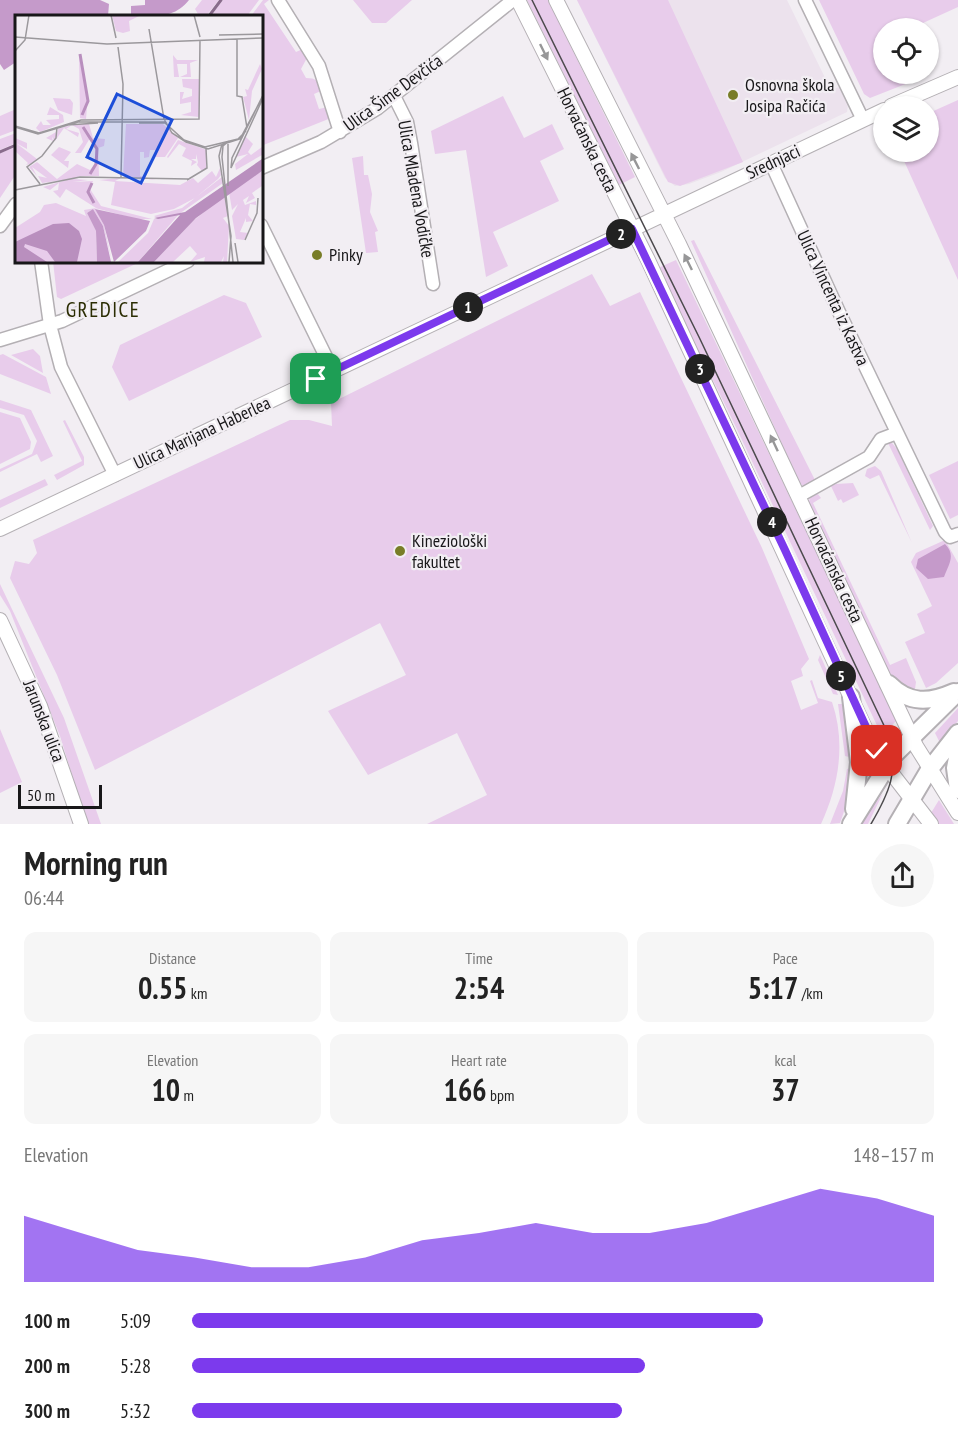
<!DOCTYPE html>
<html lang="en">
<head>
<meta charset="utf-8">
<style>
  :root { --surface:#fff; --page:#f6f6f6; --text:#222; --muted:#767676; --accent:#7c3aed }
  body { margin:0; font-family:"PT Sans Narrow",sans-serif; background:var(--page); color:var(--text); height:100vh; display:flex; flex-direction:column; font-size:22px; white-space:nowrap }
  * { box-sizing:border-box; margin:0 }
  p { font-size:20px; color:var(--muted) }
  .icon { flex:none; width:33px; height:33px; fill:none; stroke:currentColor; stroke-width:2; stroke-linecap:round; stroke-linejoin:round }
  .map { position:relative; height:824px; overflow:hidden }
  .panel { display:flex; flex-direction:column; background:var(--surface); flex:1 }
  .panel>* { flex:none }
  .fabs { position:absolute; left:873px; top:18px; display:grid; gap:12px }
  .fabs a { display:grid; place-items:center; width:66px; height:66px; border-radius:50%; background:var(--surface); box-shadow:0 2px 4px #0004; font-size:30px }
  .scale { position:absolute; left:18px; bottom:15px; width:84px; box-sizing:border-box; padding-left:6px; border:3px solid #181719; border-top:0; font-size:16px; line-height:21px; white-space:nowrap; color:#181719; -webkit-text-stroke:4px #f2eef3; paint-order:stroke }
  .pin { position:absolute; display:grid; place-items:center; width:51px; height:51px; color:#fff; margin:-26px; border-radius:12px; box-shadow:0 3px 9px #0006 }
  .km { position:absolute; width:30px; height:30px; margin:-15px; border-radius:50%; background:#222; color:#fff; font-size:16px; line-height:30px; text-align:center }
  .round { display:grid; place-items:center; flex:none; width:63px; height:63px; border-radius:32px; background:var(--page) }
  .headline { display:flex; align-items:center; justify-content:space-between; height:102px; padding:0 24px }
  h1 { font-size:33px; font-weight:700; line-height:45px }
  .stats { display:grid; grid-template-columns:repeat(3,1fr); gap:9px; height:102px; padding:6px 24px }
  .stats div { display:grid; align-content:center; border-radius:12px; background:var(--page); text-align:center }
  .stats b { font-size:30px; font-weight:700 }
  .stats small { font-size:16px; font-weight:400 }
  .stats p { font-size:16px }
  .chart { height:168px; padding:12px 24px }
  .chart p { display:flex; justify-content:space-between }
  .chart svg { width:100%; height:108px; margin-top:6px; fill:var(--accent); opacity:.7 }
  ul { padding:0 24px; list-style:none; font-size:20px }
  li { display:grid; grid-template-columns:96px 72px 1fr; align-items:center; height:45px }
  li i { height:15px; border-radius:8px; background:var(--accent) }
  .map>svg:first-child { display:block }
  .built { fill:#ece2ed }
  .green { fill:#e8cceb }
  .forest { fill:#c59aca }
  .lines { fill:none; stroke-linecap:round; stroke-linejoin:round }
  .stream { stroke:#896b8c; stroke-width:3 }
  .minor-casing { stroke:#b4b0b4; stroke-width:15 }
  .tertiary-casing { stroke:#b4b0b4; stroke-width:16 }
  .secondary-casing { stroke:#b4b0b4; stroke-width:20 }
  .minor { stroke:#fff; stroke-width:12 }
  .tertiary { stroke:#fff; stroke-width:14 }
  .secondary { stroke:#fff; stroke-width:16 }
  .tram { stroke:#4c4a4d; stroke-width:1.5 }
  .oneway { fill:#979798 }
  .route-casing { stroke:#fff; stroke-width:12 }
  .route { stroke:#7c3aed; stroke-width:8 }
  .poi-dot { fill:#787d27; stroke:#f2eef3; stroke-width:2 }
  .labels { text-anchor:middle; stroke-width:4.5; stroke-linejoin:round; paint-order:stroke }
  .poi-label { font-size:18px; fill:#181719; stroke:#f2eef3; text-anchor:start }
  .street-label { font-size:18px; fill:#181719; stroke:#f2eef3 }
  .quarter-label { font-size:21px; letter-spacing:1.5px; fill:#2b2d03; stroke:#f2eef3 }
  .inset-river { fill:none; stroke:#b98fbe; stroke-width:3 }
  .inset-road { fill:none; stroke:#9b989c; stroke-width:1.5 }
  .view { fill:#1d4ed8; fill-opacity:0.15; stroke:#1d4ed8; stroke-width:3 }
  .inset-edge { fill:none; stroke:#181719; stroke-width:3 }
</style>
</head>
<body>
<div class="map">
<svg width="958" height="824" viewBox="0 0 958 824">
  <rect width="100%" height="100%" fill="#f2eef3"/>
  <path class="built" d="M 577,0 L 787,0 L 831,90 L 839,87 L 848,105 L 847,112 L 721,172 L 689,184 L 675,186 L 665,178 Z"/>
  <path class="green" d="M 202,0 L 219,0 L 206,16 L 196,16 L 198,14 L 195,9 Z
    M 223,0 L 259,0 L 247,16 L 211,16 Z
    M 263,0 L 269,0 L 264,4 L 296,52 L 305,48 L 308,56 L 301,69 L 306,78 C 316,78 319,81 323,90 L 314,94 L 319,109 L 328,107 L 331,118 L 261,146 L 261,16 L 251,16 Z
    M 353,0 L 412,0 L 386,23 L 372,23 Z
    M 527,0 L 548,0 L 635,177 L 619,185 Z
    M 577,0 L 668,0 L 743,162 L 680,186 L 668,182 Z
    M 819,0 L 958,0 L 958,7 L 912,28 L 884,28 L 884,74 L 903,74 L 908,83 L 870,98 L 864,94 Z
    M 503,96 L 524,138 L 552,124 L 564,149 L 540,161 L 559,201 L 493,232 L 508,266 L 486,277 L 466,150 L 435,154 L 431,131 Z
    M 958,100 L 958,280 L 900,152 L 928,152 L 929,113 Z
    M 16,109 L 16,130 L 0,136 L 0,116 Z
    M 16,133 L 16,143 L 0,150 L 0,139 Z
    M 16,147 L 16,174 L 0,198 L 0,153 Z
    M 363,156 L 364,175 L 368,175 L 372,194 L 370,212 L 378,231 L 375,232 L 378,252 L 366,253 L 352,158 Z
    M 694,240 L 815,480 L 804,487 L 799,482 L 691,241 Z
    M 676,260 L 897,720 L 882,736 L 732,419 L 658,268 Z
    M 53,261 L 142,261 L 61,299 L 57,297 Z
    M 592,274 L 610,306 L 640,292 L 762,548 L 809,659 L 801,669 L 803,676 L 791,681 L 801,710 L 818,703 L 810,681 L 812,680 L 818,698 L 832,702 C 846,743 839,785 821,824 L 427,824 L 487,795 L 457,733 L 368,775 L 328,711 L 406,675 L 380,623 L 95,770 L 57,675 L 10,578 L 15,561 L 29,564 L 37,553 L 33,540 L 290,420 L 309,420 L 332,426 L 331,403 Z
    M 224,295 L 246,303 L 262,337 L 129,401 L 112,367 L 120,345 Z
    M 33,349 L 40,356 L 43,373 L 11,355 Z
    M 3,354 L 46,377 L 51,394 L 0,374 L 0,355 Z
    M 0,400 L 31,410 L 53,456 L 41,462 L 37,454 L 0,472 L 0,469 L 32,454 L 37,441 L 24,415 L 0,408 Z
    M 0,412 L 20,418 L 31,442 L 30,449 L 0,464 Z
    M 65,420 L 84,457 L 84,465 L 57,480 L 54,475 L 82,461 L 63,421 Z
    M 888,443 L 892,443 L 897,449 L 933,526 L 930,530 Z
    M 958,461 L 958,515 L 950,519 L 929,475 Z
    M 875,466 L 881,471 L 912,543 L 879,475 L 870,479 L 865,476 L 867,469 Z
    M 45,479 L 48,485 L 0,508 L 0,500 Z
    M 853,483 L 859,495 L 843,503 L 841,499 L 838,501 L 831,486 L 836,484 Z
    M 817,493 L 821,498 L 813,503 L 890,665 L 906,658 L 916,682 L 914,696 L 893,681 L 888,671 L 809,502 L 810,496 Z
    M 945,540 L 958,563 L 958,663 L 936,683 L 926,688 L 905,642 L 925,633 L 917,614 L 932,606 L 911,562 L 916,553 Z
    M 0,584 L 64,718 L 101,824 L 87,824 L 60,736 L 10,611 L 0,595 Z
    M 820,655 L 838,695 L 833,694 L 818,660 Z
    M 838,704 L 842,704 L 853,758 L 845,756 Z
    M 958,708 L 958,721 L 940,743 L 935,733 Z
    M 0,729 L 22,782 L 0,793 Z
    M 853,767 L 850,794 L 840,823 L 830,824 L 843,791 L 847,769 Z
    M 883,793 L 868,824 L 860,824 Z
    M 939,800 L 954,824 L 938,824 L 931,813 Z"/>
  <path class="forest" d="M 0,0 L 100,0 L 109,4 L 108,16 L 16,16 L 16,62 L 4,70 L 0,64 Z
    M 145,0 L 189,0 C 174,19 153,17 131,16 L 131,6 L 145,5 Z
    M 945,544 C 956,555 949,564 944,577 L 928,579 L 916,568 L 918,559 Z"/>
  <g class="lines">
    <path class="stream" d="M 209,16 L 221,0
      M 0,152 L 16,145"/>
    <g class="minor-casing">
      <path id="minor" d="M 278,0 L 319,66 L 340,132
        M 805,0 L 863,120
        M 394,96 L 407,122 L 411,143 L 433,284
        M 771,163 L 839,312 L 945,532 L 950,537 L 958,534
        M 261,168 L 321,142 L 378,108 L 513,0
        M 261,225 L 333,371
        M 0,226 L 16,204
        M 41,261 L 50,325 L 61,367 L 115,475
        M 0,340 L 62,321 L 188,261
        M 799,496 L 869,457 L 881,439 L 897,433"/>
    </g>
    <g class="tertiary-casing">
      <path id="tertiary" d="M 518,0 L 648,260 L 872,743 L 893,775 L 931,824
        M 556,0 L 679,244 L 916,746 L 958,813
        M 891,106 L 958,77
        M 0,529 L 884,110
        M 0,620 L 40,706 L 81,824"/>
    </g>
    <g class="secondary-casing">
      <path id="secondary" d="M 889,684 C 909,704 929,703 954,692
        M 851,697 L 859,762 L 854,809
        M 958,753 L 955,768 L 958,790
        M 851,824 L 894,755 L 958,692
        M 897,824 L 929,770 L 958,733"/>
    </g>
    <use href="#minor" class="minor"/>
    <use href="#tertiary" class="tertiary"/>
    <use href="#secondary" class="secondary"/>
    <path class="tram" d="M 532,0 L 699,337 L 889,736 C 900,770 888,795 871,824"/>
  </g>
  <defs><path id="oneway-solid" d="M-6-.8H1V-3.2L6.5 0L1 3.2V.8H-6Z" transform="scale(1.5)"/></defs>
  <g class="oneway">
    <use href="#oneway-solid" transform="translate(544 52) rotate(64)"/>
    <use href="#oneway-solid" transform="translate(635 161) rotate(-117)"/>
    <use href="#oneway-solid" transform="translate(688 262) rotate(-116)"/>
    <use href="#oneway-solid" transform="translate(774 443) rotate(-115)"/>
  </g>
  <g class="lines">
    <g class="route-casing">
      <path id="route" d="M 316,379 L 632,229 L 785,550 L 877,751"/>
    </g>
    <use href="#route" class="route"/>
  </g>
  <g class="poi-dot">
    <circle cx="733" cy="95" r="6"/>
    <circle cx="317" cy="255" r="6"/>
    <circle cx="400" cy="551" r="6"/>
  </g>
  <g class="labels">
    <g class="poi-label">
      <text x="745" y="91">Osnovna škola<tspan x="745" dy="21">Josipa Račića</tspan></text>
      <text x="329" y="261">Pinky</text>
      <text x="412" y="547">Kineziološki<tspan x="412" dy="21">fakultet</tspan></text>
    </g>
    <g class="street-label">
      <text transform="translate(393 93) rotate(-36)" y="6">Ulica Šime Devčića</text>
      <text transform="translate(587 140) rotate(64)" y="6">Horvaćanska cesta</text>
      <text transform="translate(773 162) rotate(-25)" y="6">Srednjaci</text>
      <text transform="translate(416 189) rotate(80)" y="6">Ulica Mladena Vodičke</text>
      <text transform="translate(833 298) rotate(65)" y="6">Ulica Vincenta iz Kastva</text>
      <text transform="translate(202 433) rotate(-25)" y="6">Ulica Marijana Haberlea</text>
      <text transform="translate(834 570) rotate(65)" y="6">Horvaćanska cesta</text>
      <text transform="translate(44 721) rotate(69)" y="6">Jarunska ulica</text>
    </g>
    <g class="quarter-label">
      <text x="103" y="317">GREDICE</text>
    </g>
  </g>
  <g transform="translate(15 15)">
    <rect width="248" height="248" fill="#f2eef3"/>
    <path d="M 97,0 L 126,0 L 114,6 L 115,16 L 108,18 L 101,16 ZM 64,39 L 73,81 L 71,104 L 65,103 ZM 158,40 L 162,45 L 183,45 L 175,48 L 176,62 L 165,62 L 172,59 L 172,49 L 162,49 L 164,62 L 159,62 ZM 245,49 L 247,54 L 237,76 L 234,105 L 228,82 L 232,81 L 230,74 L 233,75 ZM 167,64 L 184,64 L 184,102 L 166,100 L 176,97 L 176,87 L 165,89 L 165,77 L 169,77 L 167,84 L 177,81 L 177,74 L 168,72 ZM 38,83 L 55,84 L 58,88 L 57,100 L 43,95 ZM 35,92 L 48,100 L 49,107 L 25,117 L 21,113 L 26,106 L 28,110 L 36,110 L 31,105 L 44,104 L 44,100 L 32,100 ZM 63,109 L 74,109 L 78,123 L 90,124 L 89,131 L 83,133 L 84,161 L 65,161 L 58,164 L 73,165 L 58,167 L 78,166 L 75,174 L 86,191 L 137,204 L 126,204 L 128,209 L 110,217 L 103,214 L 102,205 L 118,203 L 80,193 L 89,210 L 97,247 L 88,211 L 78,194 L 72,198 L 81,216 L 82,247 L 0,247 L 0,213 L 25,197 L 29,190 L 41,188 L 71,201 L 69,195 L 81,193 L 51,174 L 45,183 L 38,176 L 43,175 L 44,168 L 35,175 L 28,172 L 55,164 L 27,168 L 23,161 L 32,163 L 17,152 L 22,161 L 14,152 L 22,147 L 42,164 L 62,149 L 75,155 L 80,149 L 80,133 L 75,123 L 66,138 L 60,138 L 68,127 L 64,114 L 57,110 L 51,114 L 64,118 L 63,122 L 49,113 L 40,126 L 37,122 L 38,126 L 31,123 L 41,117 L 41,124 L 43,114 L 53,111 ZM 111,109 L 148,109 L 163,123 L 150,142 L 140,142 L 140,135 L 135,135 L 134,142 L 129,143 L 129,137 L 125,137 L 125,161 L 141,165 L 108,161 ZM 230,121 L 238,129 L 233,137 L 236,140 L 247,132 L 247,140 L 221,155 L 220,149 L 233,139 L 221,142 ZM 0,123 L 12,128 L 12,134 L 1,128 L 22,144 L 18,148 L 11,150 L 13,148 L 0,136 ZM 163,125 L 192,135 L 191,153 L 187,156 L 182,150 L 183,147 L 181,139 L 181,144 L 176,144 L 182,147 L 176,151 L 177,146 L 167,141 L 171,133 L 164,129 L 153,143 L 152,142 ZM 44,132 L 56,137 L 49,146 L 54,146 L 53,153 L 36,140 ZM 205,153 L 206,160 L 203,164 L 180,183 L 159,194 L 136,199 L 96,190 L 100,167 L 84,165 L 106,163 L 100,166 L 165,170 L 178,163 L 183,168 L 197,156 L 201,162 ZM 247,156 L 247,171 L 237,178 L 240,183 L 231,188 L 234,181 L 228,185 L 230,190 L 241,186 L 241,190 L 235,189 L 233,200 L 238,206 L 231,207 L 231,203 L 225,217 L 233,218 L 229,225 L 221,224 L 217,201 L 223,189 L 217,195 L 214,177 ZM 207,162 L 208,168 L 164,199 L 123,247 L 103,247 L 133,218 L 139,204 L 144,204 L 139,201 L 167,193 ZM 210,180 L 213,201 L 208,203 L 214,211 L 212,247 L 208,247 L 209,241 L 206,247 L 189,247 L 190,242 L 175,247 L 182,239 L 175,231 L 158,247 L 139,247 L 178,206 Z" fill="#e8cceb"/>
    <path d="M 78,194 L 88,211 L 96,247 L 82,247 L 81,216 L 72,198 ZM 80,194 L 135,206 L 131,216 L 99,247 L 89,210 Z" fill="#c59aca"/>
    <path d="M 247,144 L 247,156 L 181,203 L 139,247 L 123,247 L 165,200 L 143,204 L 139,203 L 170,197 ZM 38,209 L 54,208 L 64,216 L 67,224 L 62,247 L 40,247 L 32,236 L 10,229 L 9,232 L 32,247 L 0,247 L 0,227 Z" fill="#b98fbe"/>
    <path class="inset-river" d="M 65,39 L 73,86 L 67,100M 68,112 L 82,134 L 81,149 L 75,159M 77,168 L 73,177 L 79,188"/>
    <path class="inset-road" d="M 96,0 L 101,23M 179,0 L 185,22M 134,14 L 149,104 L 157,118 L 171,127 L 193,134 L 225,124 L 248,81M 204,20 L 248,19M 0,22 L 92,29 L 248,23M 222,24 L 222,81 L 227,82 L 232,113M 103,32 L 108,69 L 106,162M 0,36 L 10,25 L 14,0M 0,79 L 0,102M 248,80 L 217,143 L 216,153 L 248,83M 124,108 L 152,108M 52,110 L 83,108M 0,111 L 24,118 L 66,105 L 184,104 L 185,25M 0,112 L 23,119 L 63,107 L 149,107 L 169,125 L 190,132 L 223,124 L 231,116M 214,126 L 208,131 L 207,142 L 218,247M 207,129 L 204,141 L 216,221 L 214,247M 172,165 L 192,153 L 191,134M 25,169 L 12,152 L 27,141 L 41,123 L 42,112M 213,171 L 213,129M 0,175 L 65,162 L 173,164M 230,225 L 242,198 L 243,183M 220,228 L 223,247"/>
    <path class="view" d="M 102,79 L 157,105 L 126,168 L 72,142 Z"/>
    <rect width="248" height="248" class="inset-edge"/>
  </g>
</svg>
<div class="fabs">
<a><svg class="icon" aria-label="locate" viewBox="0 0 24 24"><circle cx="12" cy="12" r="6"/><path d="M12 2v4M12 18v4M2 12h4M18 12h4"/></svg></a>
<a><svg class="icon" aria-label="layers" viewBox="0 0 24 24"><path d="M12 4l9 5-9 5-9-5zM3 14l9 5 9-5"/></svg></a>
</div>
<div class="scale">50 m</div>
<div class="pin" style="left:316px;top:379px;background:#1e9e55"><svg class="icon" aria-label="arrive" viewBox="0 0 24 24"><path d="M6 21V4h12l-3 4 3 4H6"/></svg></div>
<div class="pin" style="left:877px;top:751px;background:#d93025"><svg class="icon" aria-label="check" viewBox="0 0 24 24"><path d="M5 12l5 5 9-10"/></svg></div>
<b class="km" style="left:468px;top:307px">1</b>
<b class="km" style="left:621px;top:234px">2</b>
<b class="km" style="left:700px;top:369px">3</b>
<b class="km" style="left:772px;top:522px">4</b>
<b class="km" style="left:841px;top:676px">5</b>
</div>
<section class="panel">
<div class="headline"><div><h1>Morning run</h1><p>06:44</p></div><a class="round"><svg class="icon" aria-label="share" viewBox="0 0 24 24"><path d="M12 15V3M7 8l5-5 5 5M5 13v7h14v-7"/></svg></a></div>
<div class="stats">
<div><p>Distance</p><b>0.55<small> km</small></b></div>
<div><p>Time</p><b>2:54</b></div>
<div><p>Pace</p><b>5:17<small> /km</small></b></div>
</div>
<div class="stats">
<div><p>Elevation</p><b>10<small> m</small></b></div>
<div><p>Heart rate</p><b>166<small> bpm</small></b></div>
<div><p>kcal</p><b>37</b></div>
</div>
<div class="chart"><p><span>Elevation</span>148–157 m</p>
<svg viewBox="0 0 160 44" preserveAspectRatio="none"><path d="M0 44V17L10 24L20 31L30 34L40 38L50 38L60 34L70 27L80 24L90 20L100 24L110 24L120 20L130 13L140 6L150 10L160 17V44z"/></svg>
</div>
<ul>
<li><b>100 m</b>5:09<i style="width:77%"></i></li>
<li><b>200 m</b>5:28<i style="width:61%"></i></li>
<li><b>300 m</b>5:32<i style="width:58%"></i></li>
</ul>
</section>
</body>
</html>
